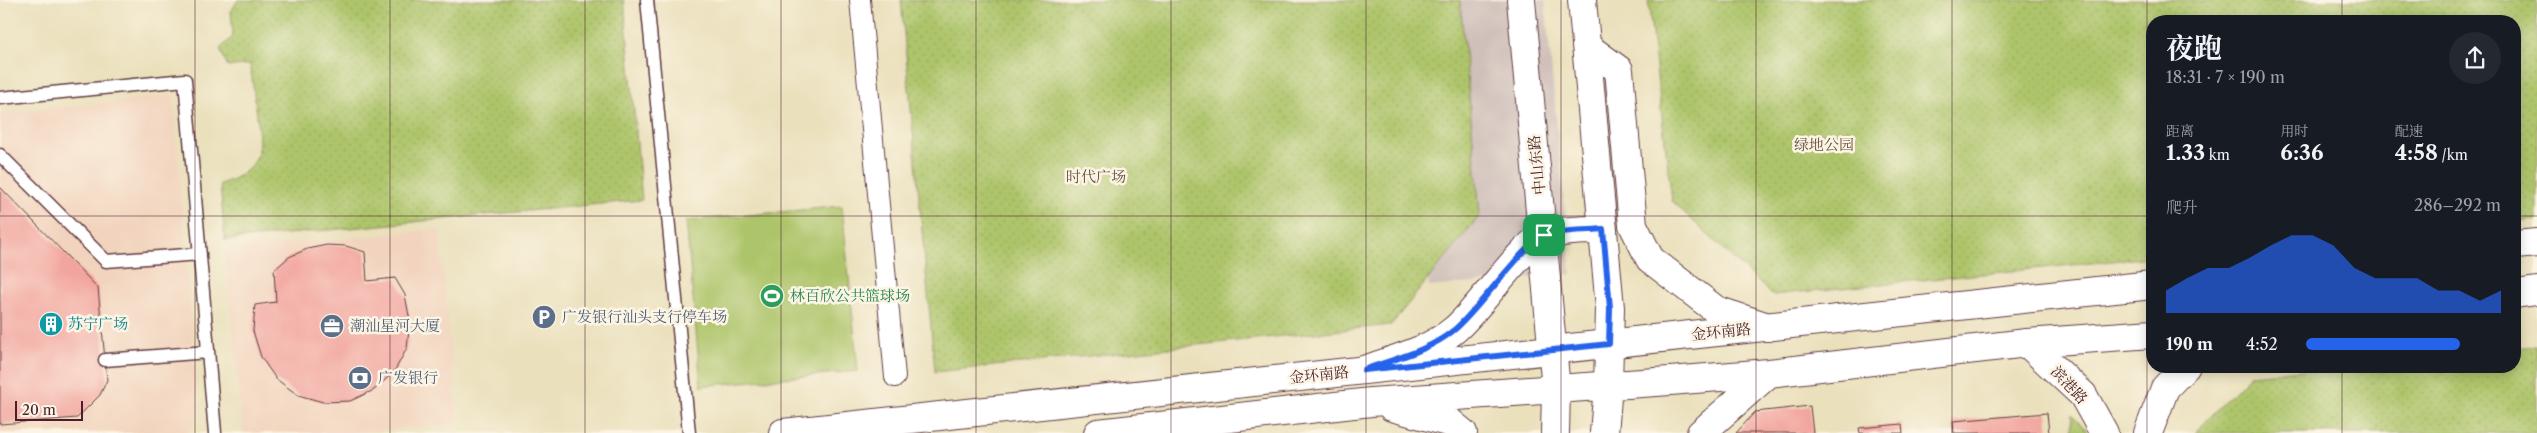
<!DOCTYPE html>
<html lang="zh">
<head>
<meta charset="utf-8">
<style>
  :root { --surface:#171b24; --page:#242831; --text:#f1f3f6; --muted:#9ea1a6; --accent:#2563eb }
  body { margin:0; font-family:"Libre Caslon Text","Noto Serif SC",serif; background:var(--page); color:var(--text); height:100vh; display:flex; flex-direction:column; font-size:19px; white-space:nowrap }
  * { box-sizing:border-box; margin:0 }
  p { font-size:16px; color:var(--muted) }
  .icon { flex:none; width:28px; height:28px; fill:none; stroke:currentColor; stroke-width:2; stroke-linecap:round; stroke-linejoin:round }
  .map { position:relative; flex:1; overflow:hidden }
  .details { position:absolute; left:2146px; top:15px; width:375px; height:358px; display:flex; flex-direction:column; background:var(--surface); border-radius:20px; box-shadow:0 2px 12px #0003 }
  .details>* { flex:none }
  .scale { position:absolute; left:15px; bottom:12px; width:68px; box-sizing:border-box; padding-left:5px; border:2px solid #4a1f2b; border-top:0; font-size:14px; line-height:18px; white-space:nowrap; color:#4a1f2b; -webkit-text-stroke:4px #fcf5e5; paint-order:stroke }
  .pin { position:absolute; display:grid; place-items:center; width:42px; height:42px; color:#fff; margin:-21px; border-radius:10px; box-shadow:0 2px 8px #0006 }
  .round { display:grid; place-items:center; flex:none; width:52px; height:52px; border-radius:26px; background:var(--page) }
  .headline { display:flex; align-items:center; justify-content:space-between; height:85px; padding:0 20px }
  h1 { font-size:28px; font-weight:700; line-height:38px }
  .figures { display:grid; grid-template-columns:repeat(3,1fr); gap:8px; height:85px; padding:5px 20px }
  .figures div { display:grid; align-content:center }
  .figures b { font-size:21px; font-weight:700 }
  .figures small { font-size:14px; font-weight:400 }
  .figures p { font-size:14px }
  .chart { height:140px; padding:10px 20px }
  .chart p { display:flex; justify-content:space-between }
  .chart svg { width:100%; height:90px; margin-top:5px; fill:var(--accent); opacity:.7 }
  ul { padding:0 20px; list-style:none; font-size:16px }
  li { display:grid; grid-template-columns:80px 60px 1fr; align-items:center; height:38px }
  li i { height:12px; border-radius:6px; background:var(--accent) }
  .map>svg:first-child { display:block }
  .built { fill:#f2d4be }
  .industrial { fill:#cfc0ba }
  .grass { fill:url(#grass-tufts); stroke:#7c724a }
  .park { fill:url(#park-dots); stroke:#7c724a }
  .garden { fill:#adc56a; stroke:#7c724a }
  .building { fill:#f2a49e }
  .lines { fill:none; stroke-linecap:round; stroke-linejoin:round }
  .service-casing { stroke:#623c41; stroke-width:15 }
  .pedestrian-casing { stroke:#623c41; stroke-width:22 }
  .tertiary-casing { stroke:#623c41; stroke-width:30 }
  .secondary-casing { stroke:#623c41; stroke-width:30 }
  .primary-casing { stroke:#623c41; stroke-width:30 }
  .service { stroke:#fff; stroke-width:12 }
  .pedestrian { stroke:#fff; stroke-width:20 }
  .tertiary { stroke:#fff; stroke-width:28 }
  .secondary { stroke:#fff; stroke-width:28 }
  .primary { stroke:#fff; stroke-width:28 }
  .route-casing { stroke:#fff; stroke-width:10 }
  .route { stroke:#2563eb; stroke-width:6 }
  .grid { fill:none; stroke:#4a1f2b; stroke-width:1; stroke-opacity:0.55 }
  .labels { text-anchor:middle; stroke-width:5; stroke-linejoin:round; paint-order:stroke }
  .park-label { font-size:15px; fill:#68513e; stroke:#fcf5e5 }
  .street-label { font-size:15px; fill:#4a1f2b; stroke:#fcf5e5 }
  .leisure-label { font-size:15px; fill:#27864d; stroke:#fcf5e5; text-anchor:start }
  .service-label { font-size:15px; fill:#4e5e75; stroke:#fcf5e5; text-anchor:start }
  .culture-label { font-size:15px; fill:#0d838f; stroke:#fcf5e5; text-anchor:start }
</style>
</head>
<body>
<div class="map">
<svg width="2537" height="433" viewBox="0 0 2537 433">
  <defs>
    <pattern id="grass-tufts" width="24" height="20" patternUnits="userSpaceOnUse" patternTransform="scale(1.25)"><rect width="24" height="20" fill="#adc56a"/><path d="M3 7l-1-3M5 7V3M7 7l1-3M15 17l-1-3M17 17v-4M19 17l1-3" fill="none" stroke="#96a95c"/></pattern>
    <pattern id="park-dots" width="8" height="8" patternUnits="userSpaceOnUse" patternTransform="scale(1.25)"><rect width="8" height="8" fill="#adc56a"/><path d="M2 2h.1M6 6h.1" fill="none" stroke="#96a95c" stroke-width="1.8" stroke-linecap="round"/></pattern>
  </defs>
  <rect width="100%" height="100%" fill="#fcf5e5"/>
  <filter id="ink" filterUnits="userSpaceOnUse"><feTurbulence type="fractalNoise" baseFrequency=".02" numOctaves="2"/><feDisplacementMap in="SourceGraphic" scale="10" xChannelSelector="R" yChannelSelector="G"/><feConvolveMatrix kernelMatrix="1 2 1 2 8 2 1 2 1" color-interpolation-filters="sRGB"/></filter>
  <filter id="wash" filterUnits="userSpaceOnUse"><feTurbulence type="fractalNoise" baseFrequency=".0096" numOctaves="4" result="noise"/><feDisplacementMap in="SourceGraphic" scale="20" xChannelSelector="R" yChannelSelector="G"/><feGaussianBlur stdDeviation="1.12" result="paint"/><feColorMatrix in="noise" values="0 0 0 0 0 0 0 0 0 0 0 0 0 0 0 0 0 1.4 0 .05"/><feComposite in="paint" operator="in"/></filter>
  <g filter="url(#wash)">
    <rect width="100%" height="100%" fill="#eae0bc"/>
    <path class="built" d="M 173,96 L 199,415 L 188,433 L 0,433 L 0,113 Z
      M 439,229 L 458,423 L 357,433 L 243,433 L 225,250 Z"/>
    <path class="industrial" d="M 1401,0 L 1545,0 L 1571,274 L 1429,287 Z"/>
    <path class="grass" d="M 2072,414 L 2089,433 L 2073,433 Z"/>
    <path class="park" d="M 238,0 L 624,0 L 642,200 L 225,240 L 220,184 C 234,179 250,173 257,157 C 263,142 252,83 250,64 L 228,67 L 220,49 L 233,36 L 231,11 Z
      M 901,0 L 1460,0 L 1480,215 L 1391,325 L 935,372 Z
      M 1648,0 L 2537,0 L 2537,220 L 2515,222 L 2515,21 L 2152,21 L 2152,257 L 1772,295 L 1672,201 Z
      M 2537,346 L 2537,433 L 2195,433 L 2250,375 L 2340,366 L 2515,366 L 2515,348 Z"/>
    <path class="garden" d="M 842,206 L 858,371 L 701,386 L 686,221 Z"/>
    <g id="blocks">
      <path class="building" d="M 0,187 L 98,288 L 107,380 L 100,395 L 77,418 L 0,424 Z
        M 327,245 L 346,246 L 365,252 L 367,281 L 395,278 L 405,295 L 410,321 L 407,348 L 394,372 L 374,390 L 350,401 L 323,402 L 298,395 L 276,379 L 261,357 L 253,331 L 255,305 L 276,302 L 274,270 L 289,257 L 307,249 Z
        M 1810,406 L 1813,433 L 1736,433 L 1755,412 Z
        M 2047,413 L 2049,433 L 1954,433 L 1953,421 Z
        M 1902,424 L 1903,433 L 1860,433 L 1859,428 Z"/>
    </g>
  </g>
  <g filter="url(#ink)">
    <use href="#blocks" fill-opacity="0" stroke="#623c41" stroke-width="1"/>
    <g class="lines">
      <g class="service-casing">
        <path id="service" d="M 647,0 L 689,433
          M 0,98 L 185,80 L 215,433
          M 0,155 L 106,261 L 200,254
          M 105,360 L 208,352"/>
      </g>
      <g class="pedestrian-casing">
        <path id="pedestrian" d="M 860,0 L 895,377"/>
      </g>
      <g class="tertiary-casing">
        <path id="tertiary" d="M 2027,343 L 2083,395 L 2104,433
          M 2148,433 L 2165,388 L 2186,366"/>
      </g>
      <g class="secondary-casing">
        <path id="secondary" d="M 2515,245 L 2537,243
          M 2515,294 L 2537,291
          M 1392,407 L 1451,423 L 1463,433
          M 783,433 L 2152,285
          M 1098,433 L 1371,402 L 1670,381 L 1769,373 L 2027,343 L 2152,334
          M 1555,433 L 1556,390
          M 1604,433 L 1608,386
          M 1701,433 L 1769,373"/>
      </g>
      <g class="primary-casing">
        <path id="primary" d="M 1521,0 L 1556,390
          M 1582,0 L 1610,308 L 1608,386
          M 1586,46 L 1619,70 L 1633,225 L 1650,259 L 1716,310 L 1768,327
          M 1364,370 C 1394,359 1429,351 1454,330 C 1477,312 1525,240 1546,235 C 1563,230 1585,231 1603,229"/>
      </g>
      <use href="#service" class="service"/>
      <use href="#pedestrian" class="pedestrian"/>
      <use href="#tertiary" class="tertiary"/>
      <use href="#secondary" class="secondary"/>
      <use href="#primary" class="primary"/>
    </g>
  </g>
  <g class="lines" filter="url(#ink)">
    <g class="route-casing">
      <path id="route" d="M 1603,229 L 1610,308 L 1609,344 L 1364,370 C 1394,359 1429,351 1454,330 C 1477,312 1526,240 1546,235 C 1563,230 1585,231 1603,229 Z"/>
    </g>
    <use href="#route" class="route"/>
  </g>
  <path class="grid" d="M 195,0 L 195,433M 390,0 L 390,433M 585,0 L 585,433M 781,0 L 781,433M 976,0 L 976,433M 1171,0 L 1171,433M 1366,0 L 1366,433M 1561,0 L 1561,433M 1756,0 L 1756,433M 1952,0 L 1952,433M 2147,0 L 2147,433M 2342,0 L 2342,21M 0,216 L 2152,216M 2515,216 L 2537,216M 2342,366 L 2342,433"/>
  <defs>
    <g id="stadium-disc" transform="scale(1.25)"><circle r="9.5" fill="#2e9e5b" stroke="#fcf5e5"/><path d="M0-5a6.5 5 0 1 0 0 10a6.5 5 0 1 0 0-10ZM-3.5-1.8h7v3.6h-7Z" fill="#fff"/></g>
    <g id="parking-disc" transform="scale(1.25)"><circle r="9.5" fill="#5c6f8a" stroke="#fcf5e5"/><path d="M-3.5-5.5H1a3.5 3.5 0 0 1 0 7H-1V5.5H-3.5ZM-1-3.4V-.6H.8a1.4 1.4 0 0 0 0-2.8Z" fill="#fff"/></g>
    <g id="building-disc" transform="scale(1.25)"><circle r="9.5" fill="#0f9aa8" stroke="#fcf5e5"/><path d="M-4-6H4V6H1V3H-1V6H-4ZM-2.5-4.3h1.7v1.8h-1.7ZM.8-4.3h1.7v1.8H.8ZM-2.5-1h1.7V.8h-1.7ZM.8-1h1.7V.8H.8Z" fill="#fff"/></g>
    <g id="office-disc" transform="scale(1.25)"><circle r="9.5" fill="#5c6f8a" stroke="#fcf5e5"/><path d="M-6-3h4V-5.5h4V-3h4V5H-6ZM-1-4.5V-3h2v-1.5ZM-6 0V1H6V0Z" fill="#fff"/></g>
    <g id="bank-disc" transform="scale(1.25)"><circle r="9.5" fill="#5c6f8a" stroke="#fcf5e5"/><path d="M-6-4H6V4H-6ZM0-2.3a2.3 2.3 0 1 0 0 4.6a2.3 2.3 0 1 0 0-4.6Z" fill="#fff"/></g>
  </defs>
  <g fill-rule="evenodd">
    <use href="#stadium-disc" x="772" y="296"/>
    <use href="#parking-disc" x="544" y="317"/>
    <use href="#building-disc" x="51" y="324"/>
    <use href="#office-disc" x="332" y="326"/>
    <use href="#bank-disc" x="360" y="378"/>
  </g>
  <g class="labels">
    <g class="park-label">
      <text x="1824" y="150">绿地公园</text>
      <text x="1096" y="182">时代广场</text>
    </g>
    <g class="street-label">
      <text transform="translate(1537 165) rotate(-96)" y="5">中山东路</text>
      <text transform="translate(1721 332) rotate(-6)" y="5">金环南路</text>
      <text transform="translate(1319 375) rotate(-6)" y="5">金环南路</text>
      <text transform="translate(2069 385) rotate(47)" y="5">滨港路</text>
    </g>
    <g class="leisure-label">
      <text x="790" y="301">林百欣公共篮球场</text>
    </g>
    <g class="service-label">
      <text x="562" y="322">广发银行汕头支行停车场</text>
      <text x="350" y="331">潮汕星河大厦</text>
      <text x="378" y="383">广发银行</text>
    </g>
    <g class="culture-label">
      <text x="68" y="329">苏宁广场</text>
    </g>
  </g>
</svg>
<div class="scale">20 m</div>
<div class="pin" style="left:1544px;top:235px;background:#1e9e55"><svg class="icon" aria-label="arrive" viewBox="0 0 24 24"><path d="M6 21V4h12l-3 4 3 4H6"/></svg></div>
<section class="details">
<div class="headline"><div><h1>夜跑</h1><p>18:31 · 7 × 190 m</p></div><a class="round"><svg class="icon" aria-label="share" viewBox="0 0 24 24"><path d="M12 15V3M7 8l5-5 5 5M5 13v7h14v-7"/></svg></a></div>
<div class="figures">
<div><p>距离</p><b>1.33<small> km</small></b></div>
<div><p>用时</p><b>6:36</b></div>
<div><p>配速</p><b>4:58<small> /km</small></b></div>
</div>
<div class="chart"><p><span>爬升</span>286–292 m</p>
<svg viewBox="0 0 160 44" preserveAspectRatio="none"><path d="M0 44V33L10 27L20 22L30 22L40 17L50 11L60 6L70 6L80 11L90 22L100 27L110 27L120 27L130 33L140 33L150 38L160 33V44z"/></svg>
</div>
<ul>
<li><b>190 m</b>4:52<i style="width:79%"></i></li>
</ul>
</section>
</div>
</body>
</html>
